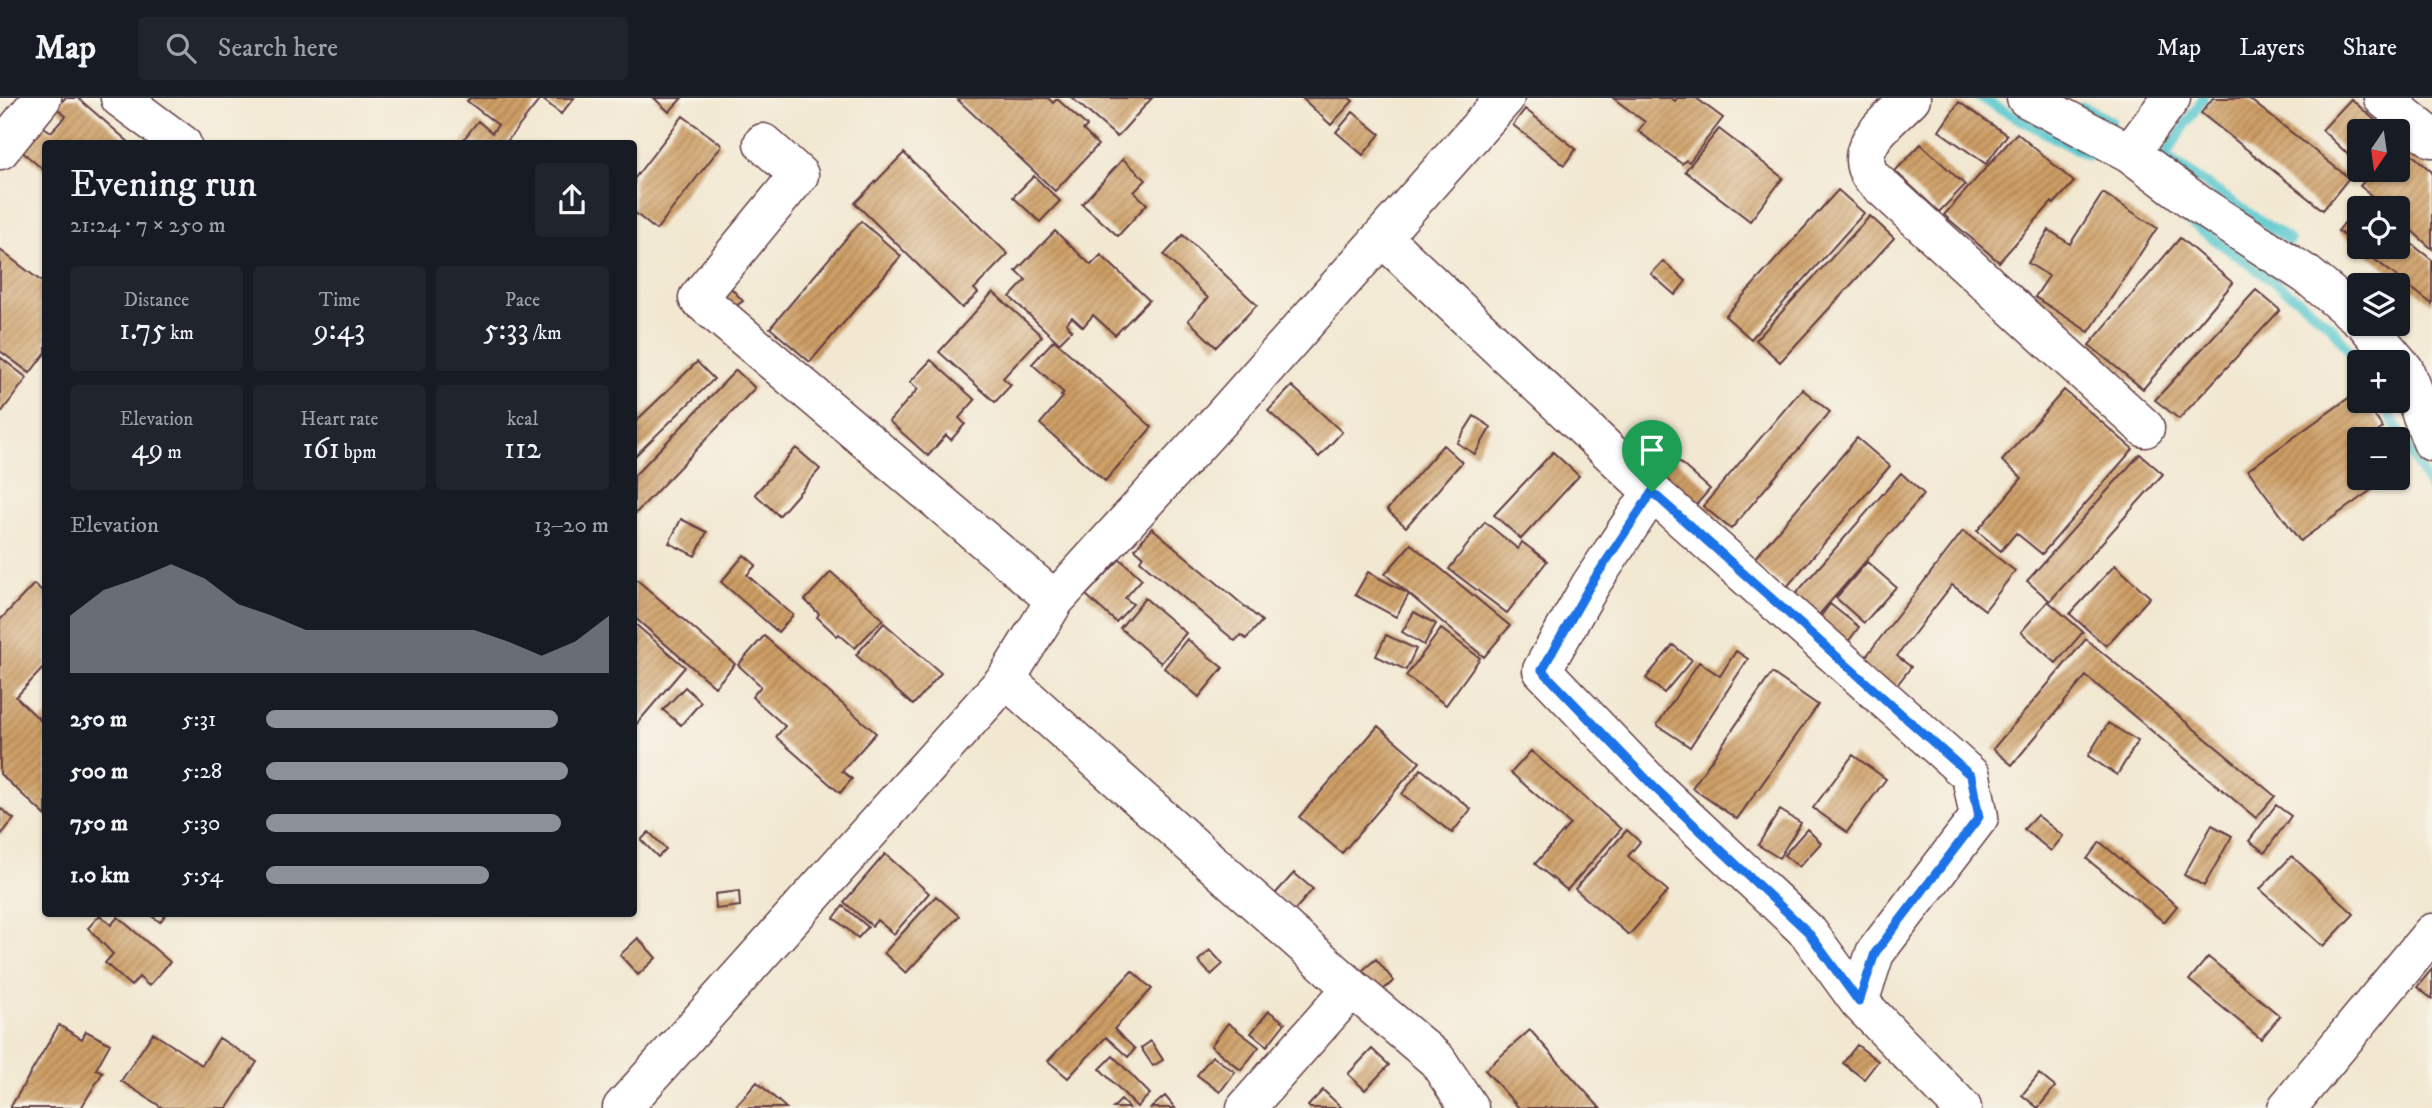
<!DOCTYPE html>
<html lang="en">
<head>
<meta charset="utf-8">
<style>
  :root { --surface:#171b24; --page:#20242c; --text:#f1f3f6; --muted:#9ea1a6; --line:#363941; --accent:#8c9099 }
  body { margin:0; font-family:"IM FELL DW Pica",serif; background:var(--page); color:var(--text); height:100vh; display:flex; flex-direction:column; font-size:26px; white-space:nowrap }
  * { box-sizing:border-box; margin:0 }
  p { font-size:23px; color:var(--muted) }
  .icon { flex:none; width:38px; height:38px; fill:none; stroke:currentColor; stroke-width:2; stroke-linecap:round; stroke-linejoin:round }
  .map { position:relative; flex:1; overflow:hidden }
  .drawer { position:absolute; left:42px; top:42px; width:595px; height:777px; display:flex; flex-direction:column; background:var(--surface); border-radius:7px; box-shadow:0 2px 5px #0004 }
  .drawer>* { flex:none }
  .needle { width:46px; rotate:193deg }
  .buttons { position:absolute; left:2347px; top:21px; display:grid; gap:14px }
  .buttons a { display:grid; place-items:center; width:63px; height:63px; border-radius:7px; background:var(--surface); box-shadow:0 2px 5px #0004; font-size:35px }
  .pin { position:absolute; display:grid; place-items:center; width:60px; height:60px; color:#fff; margin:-72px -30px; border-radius:50% 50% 50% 0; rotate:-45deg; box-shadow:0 0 7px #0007 }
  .pin .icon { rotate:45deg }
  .round { display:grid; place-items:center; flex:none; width:74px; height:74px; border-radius:7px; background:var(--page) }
  .headline { display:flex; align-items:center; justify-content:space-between; height:119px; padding:0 28px }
  h1 { font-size:38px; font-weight:600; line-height:52px }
  .figures { display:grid; grid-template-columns:repeat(3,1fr); gap:10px; height:119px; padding:7px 28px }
  .figures div { display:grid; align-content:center; border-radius:7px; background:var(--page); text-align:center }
  .figures b { font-size:30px; font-weight:600 }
  .figures small { font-size:19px; font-weight:400 }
  .figures p { font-size:19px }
  .chart { height:196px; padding:14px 28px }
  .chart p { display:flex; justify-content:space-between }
  .chart svg { width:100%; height:126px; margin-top:7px; fill:var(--accent); opacity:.7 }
  ul { padding:0 28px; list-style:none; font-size:23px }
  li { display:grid; grid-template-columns:112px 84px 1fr; align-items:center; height:52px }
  li i { height:18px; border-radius:9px; background:var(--accent) }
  header { display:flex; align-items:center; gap:42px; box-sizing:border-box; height:98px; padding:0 35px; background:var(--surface); border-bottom:2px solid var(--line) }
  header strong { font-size:33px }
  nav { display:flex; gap:38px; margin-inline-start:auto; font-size:24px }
  .search { width:490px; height:63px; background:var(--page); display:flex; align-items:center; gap:18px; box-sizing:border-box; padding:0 24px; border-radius:7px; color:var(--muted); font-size:26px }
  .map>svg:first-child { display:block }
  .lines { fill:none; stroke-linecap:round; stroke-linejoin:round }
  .stream { stroke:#5cc9d0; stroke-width:10 }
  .building { fill:url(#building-hatch) }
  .street-casing { stroke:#633d44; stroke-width:41 }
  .street { stroke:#fff; stroke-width:38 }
  .route-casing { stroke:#fff; stroke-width:14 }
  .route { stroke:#1a73e8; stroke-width:9 }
</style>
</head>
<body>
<header>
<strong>Map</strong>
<div class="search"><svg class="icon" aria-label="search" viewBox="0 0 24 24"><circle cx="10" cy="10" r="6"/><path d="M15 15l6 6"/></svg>Search here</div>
<nav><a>Map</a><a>Layers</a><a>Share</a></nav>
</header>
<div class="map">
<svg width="2432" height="1010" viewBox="0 0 2432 1010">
  <defs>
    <pattern id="building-hatch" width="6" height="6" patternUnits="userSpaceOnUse" patternTransform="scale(1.75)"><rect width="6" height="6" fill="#cd9e65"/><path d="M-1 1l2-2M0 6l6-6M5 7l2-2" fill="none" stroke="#a88053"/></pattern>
  </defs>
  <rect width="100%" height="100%" fill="#f7f3e8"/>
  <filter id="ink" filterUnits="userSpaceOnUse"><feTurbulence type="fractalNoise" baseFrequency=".0143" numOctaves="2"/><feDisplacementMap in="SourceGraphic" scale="14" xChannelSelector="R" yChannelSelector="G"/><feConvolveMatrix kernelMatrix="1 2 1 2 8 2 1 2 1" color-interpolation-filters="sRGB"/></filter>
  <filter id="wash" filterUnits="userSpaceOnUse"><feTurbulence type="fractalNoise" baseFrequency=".00686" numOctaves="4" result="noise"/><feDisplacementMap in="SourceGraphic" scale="28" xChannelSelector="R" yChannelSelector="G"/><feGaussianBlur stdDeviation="1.57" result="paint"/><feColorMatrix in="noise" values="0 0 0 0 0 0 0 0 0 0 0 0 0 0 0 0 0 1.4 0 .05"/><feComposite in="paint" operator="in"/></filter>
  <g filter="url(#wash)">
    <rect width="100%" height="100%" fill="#f2e8d2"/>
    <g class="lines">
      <path class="stream" d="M 1980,0 L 2089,58
        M 2203,0 L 2165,58 L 2290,143
        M 2083,9 L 2111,23
        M 2134,84 L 2299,202 L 2332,229 L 2359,266
        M 2382,303 L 2432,393"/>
    </g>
    <g id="blocks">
      <path class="building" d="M 65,0 L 78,0 L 131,46 L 46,46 L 46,74 L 20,52 L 41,27 L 51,34 L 66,18 L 56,10 Z
        M 470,0 L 541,0 L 505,46 L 460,46 L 478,23 L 492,35 L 498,27 L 467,3 Z
        M 541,0 L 574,0 L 561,16 Z
        M 654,0 L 682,0 L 669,14 Z
        M 961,0 L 1048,0 L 1053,5 L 1057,1 L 1087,28 L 1083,32 L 1098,47 L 1055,93 L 958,2 Z
        M 1072,0 L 1152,0 L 1117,39 Z
        M 1302,0 L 1349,0 L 1353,3 L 1331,27 Z
        M 1613,0 L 1671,0 L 1675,3 L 1677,0 L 1696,0 L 1723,20 L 1689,64 L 1686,62 L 1682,66 L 1638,33 L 1645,24 Z
        M 2213,0 L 2248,0 L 2349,80 L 2323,112 L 2201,15 Z
        M 2351,1 L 2387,33 L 2359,33 L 2359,67 L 2322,32 Z
        M 1959,4 L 2007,37 L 1986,66 L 1939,33 Z
        M 1525,11 L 1576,51 L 1564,67 L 1513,27 Z
        M 1353,14 L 1380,36 L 1363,57 L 1336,34 Z
        M 683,18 L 722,47 L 656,132 L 634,114 L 634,81 Z
        M 1719,31 L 1783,80 L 1750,123 L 1685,73 Z
        M 2017,35 L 2074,84 L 2054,106 L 2052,104 L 1999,164 L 1944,117 Z
        M 2398,44 L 2432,74 L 2432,151 L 2398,120 L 2398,110 L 2386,110 L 2360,88 L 2374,72 L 2398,72 Z
        M 1921,46 L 1965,87 L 1939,114 L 1895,73 Z
        M 904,55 L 1008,156 L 974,191 L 978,195 L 962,210 L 855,105 Z
        M 1123,61 L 1146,82 L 1134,94 L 1147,106 L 1118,138 L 1082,106 Z
        M 1034,78 L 1060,103 L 1040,124 L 1013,99 Z
        M 1838,92 L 1864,115 L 1751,241 L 1725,218 Z
        M 2103,95 L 2157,130 L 2089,234 L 2035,199 L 2049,178 L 2028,165 L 2049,132 L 2070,146 Z
        M 2360,105 L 2366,110 L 2359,110 L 2359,149 L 2398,149 L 2398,135 L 2432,162 L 2432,206 L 2338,133 Z
        M 1870,118 L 1894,140 L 1780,264 L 1756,242 Z
        M 861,123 L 901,158 L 810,264 L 770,230 Z
        M 1055,133 L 1091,167 L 1101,157 L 1149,202 L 1115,237 L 1093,217 L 1083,229 L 1072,219 L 1066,226 L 1072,232 L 1059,245 L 1010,199 L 1026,182 L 1016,173 Z
        M 1183,137 L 1257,207 L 1216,249 L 1188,222 L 1208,200 L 1164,157 Z
        M 2180,140 L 2233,185 L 2143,291 L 2089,247 Z
        M 0,152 L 46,187 L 46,254 L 30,275 L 0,253 Z
        M 1663,163 L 1686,183 L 1675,197 L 1651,176 Z
        M 731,190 L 743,203 L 733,210 L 722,198 Z
        M 2256,192 L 2280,212 L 2179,321 L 2155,302 Z
        M 993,194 L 1042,238 L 1003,280 L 1011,287 L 995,304 L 939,254 Z
        M 1054,242 L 1152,329 L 1105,383 L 1040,326 L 1063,299 L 1061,298 L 1064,295 L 1032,266 Z
        M 0,259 L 27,280 L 0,316 Z
        M 931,262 L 975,302 L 959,320 L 965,326 L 951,342 L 946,337 L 928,358 L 889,323 L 918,291 L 910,284 Z
        M 697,264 L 714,281 L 634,359 L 634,325 Z
        M 736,272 L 755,290 L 634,417 L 634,378 Z
        M 1292,288 L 1342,334 L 1319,359 L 1268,313 Z
        M 1802,291 L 1830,314 L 1731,431 L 1703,408 Z
        M 2064,292 L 2133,351 L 2042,456 L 2016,435 L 2001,453 L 1977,433 L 2022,380 L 2002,363 Z
        M 2357,294 L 2359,303 L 2364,303 L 2383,330 L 2367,341 L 2359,341 L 2359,380 L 2388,380 L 2300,443 L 2248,372 Z
        M 1474,318 L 1491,329 L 1475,356 L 1457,345 Z
        M 1857,340 L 1890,368 L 1786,490 L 1753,462 Z
        M 1443,347 L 1462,364 L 1406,429 L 1387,412 Z
        M 1661,348 L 1710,391 L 1690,414 L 1641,371 Z
        M 796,350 L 820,371 L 779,418 L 755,396 Z
        M 1553,354 L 1579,378 L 1521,441 L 1494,417 Z
        M 2140,356 L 2163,376 L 2050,503 L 2027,483 Z
        M 1901,375 L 1924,396 L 1817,519 L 1793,499 Z
        M 681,421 L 707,434 L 695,458 L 669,445 Z
        M 1485,424 L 1518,451 L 1522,444 L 1547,463 L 1507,515 L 1449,471 Z
        M 1152,430 L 1262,523 L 1246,541 L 1241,537 L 1235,543 L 1140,463 L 1143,458 L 1135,451 Z
        M 1963,433 L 2015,473 L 1985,512 L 1952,487 L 1897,558 L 1911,569 L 1894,591 L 1861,565 Z
        M 1411,446 L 1510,528 L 1484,559 L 1385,476 Z
        M 744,457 L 756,467 L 747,477 L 793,517 L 778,534 L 721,484 Z
        M 1120,461 L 1142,481 L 1125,500 L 1133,506 L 1116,524 L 1086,497 Z
        M 1867,464 L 1896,489 L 1864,525 L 1836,500 Z
        M 2115,467 L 2150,499 L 2106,548 L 2070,516 Z
        M 831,474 L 883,521 L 855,550 L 839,536 L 837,538 L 817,519 L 819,516 L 805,502 Z
        M 1368,474 L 1409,496 L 1396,519 L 1355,497 Z
        M 636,481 L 735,566 L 715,589 L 634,519 L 634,485 Z
        M 34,486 L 46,496 L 46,567 L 16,599 L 41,623 L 46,618 L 46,718 L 0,676 L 0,522 Z
        M 1145,500 L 1186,535 L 1161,565 L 1120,530 Z
        M 2048,503 L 2083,534 L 2056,565 L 2021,534 Z
        M 1830,506 L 1859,529 L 1845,548 L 1816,525 Z
        M 1414,514 L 1436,526 L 1424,547 L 1402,534 Z
        M 634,525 L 685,569 L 634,629 Z
        M 884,525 L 941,575 L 913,607 L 856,557 Z
        M 1441,531 L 1480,560 L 1446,607 L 1406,578 Z
        M 1386,537 L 1416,551 L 1406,572 L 1376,558 Z
        M 764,538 L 876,635 L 842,673 L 852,681 L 840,695 L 776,639 L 785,628 L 752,599 L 761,588 L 738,567 Z
        M 1187,541 L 1223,570 L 1199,599 L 1164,570 Z
        M 2086,541 L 2275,698 L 2256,720 L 2086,578 L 2012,667 L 1993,651 Z
        M 1673,547 L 1692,562 L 1664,595 L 1646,580 Z
        M 1736,553 L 1748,561 L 1690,649 L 1657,627 L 1699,564 L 1720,578 Z
        M 1772,575 L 1818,607 L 1737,721 L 1692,690 Z
        M 685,589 L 701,604 L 681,627 L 663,612 Z
        M 2108,625 L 2138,643 L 2117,677 L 2088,658 Z
        M 1378,628 L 1420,664 L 1342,755 L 1299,719 Z
        M 1531,653 L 1621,731 L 1567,792 L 1535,766 L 1570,726 L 1511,675 Z
        M 1853,657 L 1886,681 L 1847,734 L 1813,710 Z
        M 1421,671 L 1471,711 L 1452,735 L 1402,696 Z
        M 2276,707 L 2291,718 L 2265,754 L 2249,743 Z
        M 0,710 L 14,721 L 0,738 Z
        M 1780,712 L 1801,725 L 1779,760 L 1758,747 Z
        M 2037,717 L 2063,738 L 2051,753 L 2024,731 Z
        M 2212,727 L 2232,738 L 2204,788 L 2184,777 Z
        M 1807,731 L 1821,745 L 1799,769 L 1784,757 Z
        M 1627,732 L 1640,744 L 1628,758 L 1668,793 L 1629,837 L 1575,791 Z
        M 649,734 L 666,751 L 658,759 L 641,742 Z
        M 2100,744 L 2177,808 L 2164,824 L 2087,761 Z
        M 885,756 L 929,795 L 894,836 L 877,822 L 872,828 L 844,804 Z
        M 2292,758 L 2354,816 L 2323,849 L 2260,791 Z
        M 1294,775 L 1313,791 L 1294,813 L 1275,796 Z
        M 739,793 L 740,808 L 716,811 L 715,796 Z
        M 936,798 L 959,818 L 906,875 L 884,855 Z
        M 843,808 L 868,829 L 858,840 L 834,820 Z
        M 149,816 L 166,816 L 160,824 Z
        M 100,817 L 111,827 L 118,819 L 170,864 L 149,888 L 139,879 L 131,888 L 105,865 L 113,856 L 88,830 Z
        M 638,840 L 656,860 L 638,877 L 620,857 Z
        M 1210,852 L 1223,866 L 1211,877 L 1198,863 Z
        M 2208,859 L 2280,918 L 2261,941 L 2189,882 Z
        M 1376,861 L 1394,883 L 1375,898 L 1357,877 Z
        M 2432,871 L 2432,901 L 2417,889 Z
        M 1132,873 L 1152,891 L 1114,931 L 1135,951 L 1128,959 L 1106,939 L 1068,980 L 1048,963 Z
        M 1269,913 L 1285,925 L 1267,948 L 1251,935 Z
        M 1228,925 L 1259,949 L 1241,972 L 1211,948 Z
        M 59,927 L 82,941 L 86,933 L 110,946 L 96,971 L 103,974 L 81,1010 L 10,1010 Z
        M 1530,932 L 1600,1010 L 1519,1010 L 1485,972 Z
        M 153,935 L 202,967 L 219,940 L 257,964 L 227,1010 L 163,1010 L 121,983 Z
        M 1151,943 L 1163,962 L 1153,968 L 1141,950 Z
        M 1857,947 L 1878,963 L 1864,981 L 1843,965 Z
        M 1372,951 L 1389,967 L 1365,992 L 1348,976 Z
        M 1113,958 L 1150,996 L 1137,1009 L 1100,971 Z
        M 1212,958 L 1235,974 L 1220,994 L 1197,977 Z
        M 2039,976 L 2055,989 L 2038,1010 L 2022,997 Z
        M 757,984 L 786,1010 L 734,1010 Z
        M 1323,992 L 1342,1010 L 1310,1010 L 1308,1008 Z
        M 1165,998 L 1175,1010 L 1151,1010 Z
        M 1121,1002 L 1129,1010 L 1113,1010 Z"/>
    </g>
  </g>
  <g filter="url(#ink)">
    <use href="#blocks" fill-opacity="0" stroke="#633d44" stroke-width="2"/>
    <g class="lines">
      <g class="street-casing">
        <path id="street" d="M 120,0 L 182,46
          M 1911,0 C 1891,21 1850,48 1871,79 L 2145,330
          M 2026,0 L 2130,55 L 2198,106 L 2307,177 L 2359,220
          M 2383,0 L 2432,40
          M 763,45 L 799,77 L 698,200 L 1055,502
          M 0,52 L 42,0
          M 2130,55 L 2171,0
          M 1382,139 L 1652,394 L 1971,678 L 1979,719 L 1875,855 L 1859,904 L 1962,1010
          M 2366,226 L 2404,271 L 2432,344
          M 1652,394 L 1591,486 L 1542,572 L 1655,690 L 1808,834 L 1859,904
          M 1006,581 L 1352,890 L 1437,962 L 1469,1010
          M 622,1010 L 1006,581 L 1055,502 L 1223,318 L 1505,0
          M 1246,1010 L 1352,890
          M 2287,1010 L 2432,835"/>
      </g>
      <use href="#street" class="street"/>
    </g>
  </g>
  <g class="lines" filter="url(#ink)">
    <g class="route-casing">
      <path id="route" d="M 1652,394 L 1971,678 L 1979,719 L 1875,855 L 1859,904 L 1808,834 L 1655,690 L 1542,572 L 1591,486 Z"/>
    </g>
    <use href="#route" class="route"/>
  </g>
</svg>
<div class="buttons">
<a><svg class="needle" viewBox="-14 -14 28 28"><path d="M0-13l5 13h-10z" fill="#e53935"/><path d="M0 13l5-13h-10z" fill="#9ea1a6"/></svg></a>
<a><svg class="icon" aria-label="locate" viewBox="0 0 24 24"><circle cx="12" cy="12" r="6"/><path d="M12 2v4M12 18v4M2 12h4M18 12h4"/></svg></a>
<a><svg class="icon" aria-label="layers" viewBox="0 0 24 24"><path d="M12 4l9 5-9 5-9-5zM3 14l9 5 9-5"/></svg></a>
<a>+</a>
<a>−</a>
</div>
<div class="pin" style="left:1652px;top:394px;background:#1e9e55"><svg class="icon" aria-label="arrive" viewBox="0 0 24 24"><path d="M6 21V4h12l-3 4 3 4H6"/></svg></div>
<section class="drawer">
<div class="headline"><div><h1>Evening run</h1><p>21:24 · 7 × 250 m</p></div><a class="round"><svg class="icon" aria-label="share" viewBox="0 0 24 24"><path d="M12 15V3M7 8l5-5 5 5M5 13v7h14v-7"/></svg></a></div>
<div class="figures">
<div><p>Distance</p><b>1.75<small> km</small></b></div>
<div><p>Time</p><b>9:43</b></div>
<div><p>Pace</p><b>5:33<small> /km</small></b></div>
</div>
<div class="figures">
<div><p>Elevation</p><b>49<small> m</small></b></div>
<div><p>Heart rate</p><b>161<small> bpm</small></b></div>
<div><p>kcal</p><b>112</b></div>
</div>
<div class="chart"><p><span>Elevation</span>13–20 m</p>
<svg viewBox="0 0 160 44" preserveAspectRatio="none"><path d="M0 44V24L10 15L20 11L30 6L40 11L50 20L60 24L70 29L80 29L90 29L100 29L110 29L120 29L130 33L140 38L150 33L160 24V44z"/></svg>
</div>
<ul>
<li><b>250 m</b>5:31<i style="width:85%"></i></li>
<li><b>500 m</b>5:28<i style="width:88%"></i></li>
<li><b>750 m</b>5:30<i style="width:86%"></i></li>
<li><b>1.0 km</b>5:54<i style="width:65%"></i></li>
</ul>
</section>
</div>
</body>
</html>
